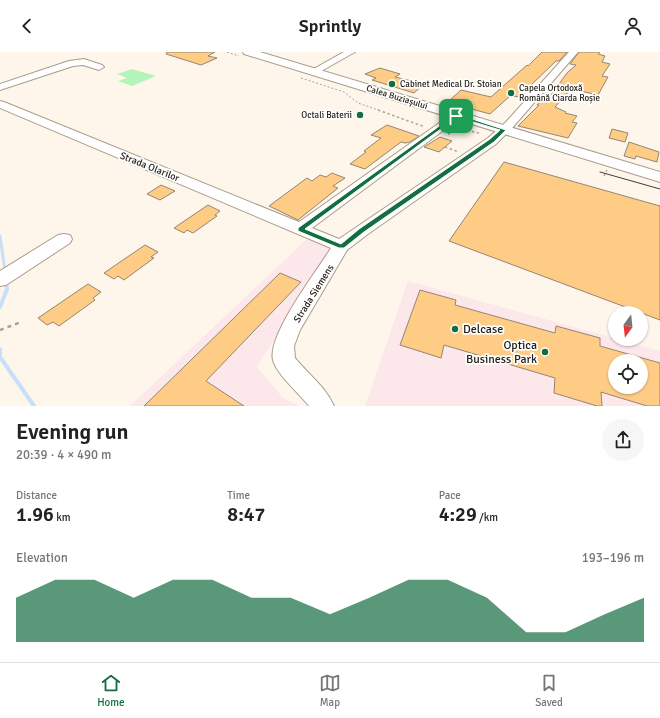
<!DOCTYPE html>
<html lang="en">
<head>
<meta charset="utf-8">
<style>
  :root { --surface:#fff; --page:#f6f6f6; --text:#222; --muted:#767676; --line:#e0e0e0; --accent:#146e41 }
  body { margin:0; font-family:Signika,sans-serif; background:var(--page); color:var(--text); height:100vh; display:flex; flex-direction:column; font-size:15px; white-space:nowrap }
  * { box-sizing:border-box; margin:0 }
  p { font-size:13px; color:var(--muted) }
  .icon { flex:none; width:22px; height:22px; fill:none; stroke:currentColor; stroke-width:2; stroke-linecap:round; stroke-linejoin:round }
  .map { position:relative; height:354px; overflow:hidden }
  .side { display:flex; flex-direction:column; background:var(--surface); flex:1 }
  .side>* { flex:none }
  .needle { width:26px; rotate:195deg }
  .tools { position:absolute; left:608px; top:254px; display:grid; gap:8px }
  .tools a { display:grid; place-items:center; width:40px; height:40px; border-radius:50%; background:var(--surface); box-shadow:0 1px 3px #0004; font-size:20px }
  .pin { position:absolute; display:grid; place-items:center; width:34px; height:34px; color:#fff; margin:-17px; border-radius:8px; box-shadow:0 2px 6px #0006 }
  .round { display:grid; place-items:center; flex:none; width:42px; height:42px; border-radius:21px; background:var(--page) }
  .summary { display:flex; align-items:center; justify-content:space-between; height:68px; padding:0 16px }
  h1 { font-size:22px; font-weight:600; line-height:30px }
  .metrics { display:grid; grid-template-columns:repeat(3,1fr); gap:6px; height:68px; padding:4px 16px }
  .metrics div { display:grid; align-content:center }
  .metrics b { font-size:20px; font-weight:600 }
  .metrics small { font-size:11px; font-weight:400 }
  .metrics p { font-size:11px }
  .chart { height:112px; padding:8px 16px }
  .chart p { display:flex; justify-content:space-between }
  .chart svg { width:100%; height:72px; margin-top:4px; fill:var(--accent); opacity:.7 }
  header { display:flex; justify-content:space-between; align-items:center; height:52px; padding:0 16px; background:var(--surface); font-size:18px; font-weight:600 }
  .tab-bar { display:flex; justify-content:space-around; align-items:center; height:56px; border-top:1px solid var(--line); background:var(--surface); font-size:11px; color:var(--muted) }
  .tab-bar a { display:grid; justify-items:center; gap:2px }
  .tab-bar .active { color:var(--accent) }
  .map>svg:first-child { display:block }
  .industrial { fill:#fce7eb; fill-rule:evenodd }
  .green { fill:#b3f5b9 }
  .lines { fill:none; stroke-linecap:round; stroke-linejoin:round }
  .stream-far1 { stroke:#c7dff8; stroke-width:3 }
  .stream { stroke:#c7dff8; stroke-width:4 }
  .building { fill:#ffcc85; stroke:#938675; fill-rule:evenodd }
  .minor-casing { stroke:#a99c8a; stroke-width:2 }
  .major-casing { stroke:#a99c8a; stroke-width:2 }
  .path-far2 { stroke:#aaa39a; stroke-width:1; stroke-dasharray:2 2; stroke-linecap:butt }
  .path-far1 { stroke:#aaa39a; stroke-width:1.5; stroke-dasharray:2.5 2.5; stroke-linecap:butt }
  .path { stroke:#aaa39a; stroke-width:2.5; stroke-dasharray:4 4; stroke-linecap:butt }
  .minor { fill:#fff; fill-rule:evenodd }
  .major { fill:#fff; fill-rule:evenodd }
  .tram { stroke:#423d35; stroke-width:1 }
  .route { fill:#146e41; stroke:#fff; fill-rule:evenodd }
  .poi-dot { fill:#146e41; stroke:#fff; stroke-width:1.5 }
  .labels { text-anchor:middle; stroke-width:3.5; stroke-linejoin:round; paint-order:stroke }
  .far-poi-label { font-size:9px; fill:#252019; stroke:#fff; text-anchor:start }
  .far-street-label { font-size:9px; fill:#252019; stroke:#fff }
  .street-label { font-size:10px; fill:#252019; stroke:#fff }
  .near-poi-label { font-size:12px; fill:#252019; stroke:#fff; text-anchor:start }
</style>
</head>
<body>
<header><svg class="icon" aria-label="back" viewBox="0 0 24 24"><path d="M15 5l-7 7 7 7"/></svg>Sprintly<svg class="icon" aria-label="person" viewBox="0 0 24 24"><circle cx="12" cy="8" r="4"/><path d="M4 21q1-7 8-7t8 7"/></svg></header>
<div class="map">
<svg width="660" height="354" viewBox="0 0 660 354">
  <rect width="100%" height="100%" fill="#fef6eb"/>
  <path class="industrial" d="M 307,187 L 331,196 L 257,315 L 283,346 L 299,354 L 130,354 Z
    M 408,229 L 660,299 L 660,354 L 365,354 ZM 615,309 L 641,309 L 641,335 L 615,335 Z"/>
  <path class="green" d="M 132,17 L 156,24 L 132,34 L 118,29 L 127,26 L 117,22 Z"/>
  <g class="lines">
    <path class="stream-far1" d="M 0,184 L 5,219"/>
    <path class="stream" d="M 0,255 L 7,237 L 6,230
      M 0,297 L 0,305 L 34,354"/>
  </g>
  <path class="building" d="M 167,0 L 215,0 L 208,4 L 217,6 L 201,13 L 166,2 Z
    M 542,0 L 567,0 L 559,9 L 556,9 L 528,36 L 526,36 L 517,45 L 511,43 L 490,62 L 464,55 L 468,53 L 450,48 L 461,38 L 491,45 L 527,13 L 528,14 Z
    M 579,0 L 600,0 L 598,2 L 605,4 L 602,10 L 610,12 L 602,24 L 608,25 L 598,43 L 571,37 L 555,55 L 566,60 L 565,61 L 577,64 L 572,70 L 577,71 L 568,86 L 518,74 L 539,53 L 537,53 L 546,41 L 551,43 L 567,21 L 576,13 L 570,12 Z
    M 380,16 L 400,22 L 395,25 L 424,32 L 414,41 L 372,28 L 376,26 L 365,22 Z
    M 387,73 L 419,84 L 410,90 L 405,91 L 401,90 L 365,117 L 350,112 L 366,100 L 364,99 L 381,86 L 371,83 Z
    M 612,77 L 628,81 L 625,90 L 609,86 Z
    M 440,85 L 452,89 L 439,100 L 424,95 Z
    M 629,90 L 659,100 L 657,110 L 636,104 L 635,107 L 624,104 Z
    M 504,110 L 660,154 L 660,268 L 449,189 Z
    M 332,121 L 345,126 L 333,134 L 338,136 L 298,168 L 269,154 L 307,126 L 312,129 L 320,123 L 326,125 Z
    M 161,133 L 175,139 L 160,148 L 147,142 Z
    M 208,153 L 220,159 L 215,163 L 217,164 L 193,181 L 187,178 L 184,181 L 174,176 Z
    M 145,193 L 158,200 L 151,205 L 154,206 L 124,228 L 118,224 L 114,227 L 104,221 Z
    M 280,221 L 301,230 L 206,329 L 244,354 L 144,354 Z
    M 88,232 L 101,240 L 93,246 L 95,248 L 59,274 L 53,270 L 47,273 L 38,266 Z
    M 420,238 L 456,248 L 455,253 L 555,281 L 556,274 L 600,286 L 600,294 L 660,311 L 660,354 L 647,354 L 601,340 L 602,354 L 597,354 L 554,341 L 555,326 L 444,293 L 441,306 L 400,293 ZM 615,309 L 641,309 L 641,335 L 615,335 Z"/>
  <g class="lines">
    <g class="minor-casing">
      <path id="minor" d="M 344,0 L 355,0 L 316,22 L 310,22 L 308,20 Z
        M 569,0 L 578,0 L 513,75 L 496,92 L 368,182 L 347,198 L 300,278 L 294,294 L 295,306 C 308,322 325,334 334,354 L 309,354 C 299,341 277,323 273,308 C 267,283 317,219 331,196 L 0,56 L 0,49 L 4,50 L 299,170 L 452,62 L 460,62 L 462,64 L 460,66 L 312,176 L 339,187 L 488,86 L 505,71 Z
        M 84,7 L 102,13 L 104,15 L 99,18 L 83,13 L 73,14 L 0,38 L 0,32 L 69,9 Z
        M 64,182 L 70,183 L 72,187 L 70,191 L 6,233 L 0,234 L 0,219 L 58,183 Z"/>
    </g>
    <g class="major-casing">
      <path id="major" d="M 243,0 L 260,0 L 660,120 L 660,130 L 244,2 Z"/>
    </g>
    <path class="path-far2" d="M 227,0 L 239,4
      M 301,26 L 344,40 L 358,51 L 381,59"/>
    <path class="path-far1" d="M 378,58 L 425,75
      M 448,82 L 461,77 L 479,81
      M 445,95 L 459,100
      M 604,124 L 607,118"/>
    <path class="path" d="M 0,278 L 21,270"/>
    <use href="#minor" class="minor"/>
    <use href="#major" class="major"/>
    <path class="tram" d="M 600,120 L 660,137"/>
  </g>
  <path class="route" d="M 456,62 L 506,78 L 494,90 L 364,180 L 344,196 L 339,196 L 298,179 L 298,176 ZM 457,65 L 500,78 L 490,87 L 359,177 L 341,192 L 305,177 Z"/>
  <g class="poi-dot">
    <circle cx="392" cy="32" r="4"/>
    <circle cx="511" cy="41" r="4"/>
    <circle cx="360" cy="63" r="4"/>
    <circle cx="455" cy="277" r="4"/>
    <circle cx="545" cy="300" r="4"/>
  </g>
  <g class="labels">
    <g class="far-poi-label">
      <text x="400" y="35">Cabinet Medical Dr. Stoian</text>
      <text x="519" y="39">Capela Ortodoxă<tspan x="519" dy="10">Română Ciarda Roșie</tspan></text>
      <text x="352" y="66" text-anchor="end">Octali Baterii</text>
    </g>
    <g class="far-street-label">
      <text transform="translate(397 45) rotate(17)" y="3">Calea Buziașului</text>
    </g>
    <g class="street-label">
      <text transform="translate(150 114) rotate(22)" y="4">Strada Olarilor</text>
      <text transform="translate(313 241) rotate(-58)" y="4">Strada Siemens</text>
    </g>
    <g class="near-poi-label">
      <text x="463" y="281">Delcase</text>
      <text x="537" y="297" text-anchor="end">Optica<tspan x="537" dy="14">Business Park</tspan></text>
    </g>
  </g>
</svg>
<div class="tools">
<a><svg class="needle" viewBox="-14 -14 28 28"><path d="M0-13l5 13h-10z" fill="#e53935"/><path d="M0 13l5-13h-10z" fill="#767676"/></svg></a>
<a><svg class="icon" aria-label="locate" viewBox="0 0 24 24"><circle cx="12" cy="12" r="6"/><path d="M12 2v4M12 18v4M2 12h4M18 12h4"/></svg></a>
</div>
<div class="pin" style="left:456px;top:64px;background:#1e9e55"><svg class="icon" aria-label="arrive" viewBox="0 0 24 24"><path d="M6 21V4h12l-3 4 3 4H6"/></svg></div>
</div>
<section class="side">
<div class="summary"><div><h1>Evening run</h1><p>20:39 · 4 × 490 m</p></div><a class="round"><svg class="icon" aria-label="share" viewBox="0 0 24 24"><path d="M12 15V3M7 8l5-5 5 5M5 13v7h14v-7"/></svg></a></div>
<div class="metrics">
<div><p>Distance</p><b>1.96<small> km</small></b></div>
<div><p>Time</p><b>8:47</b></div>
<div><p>Pace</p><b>4:29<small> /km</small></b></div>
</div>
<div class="chart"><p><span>Elevation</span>193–196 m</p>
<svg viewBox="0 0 160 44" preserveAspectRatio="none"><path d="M0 44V17L10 6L20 6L30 17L40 6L50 6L60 17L70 17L80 27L90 17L100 6L110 6L120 17L130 38L140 38L150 27L160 17V44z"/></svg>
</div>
</section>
<nav class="tab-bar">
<a class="active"><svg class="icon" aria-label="home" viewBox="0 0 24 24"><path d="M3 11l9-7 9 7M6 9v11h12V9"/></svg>Home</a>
<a><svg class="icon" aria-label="map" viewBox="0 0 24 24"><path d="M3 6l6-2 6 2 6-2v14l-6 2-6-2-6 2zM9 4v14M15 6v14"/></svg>Map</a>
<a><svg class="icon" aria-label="saved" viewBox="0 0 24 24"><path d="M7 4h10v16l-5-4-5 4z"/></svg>Saved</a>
</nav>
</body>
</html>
